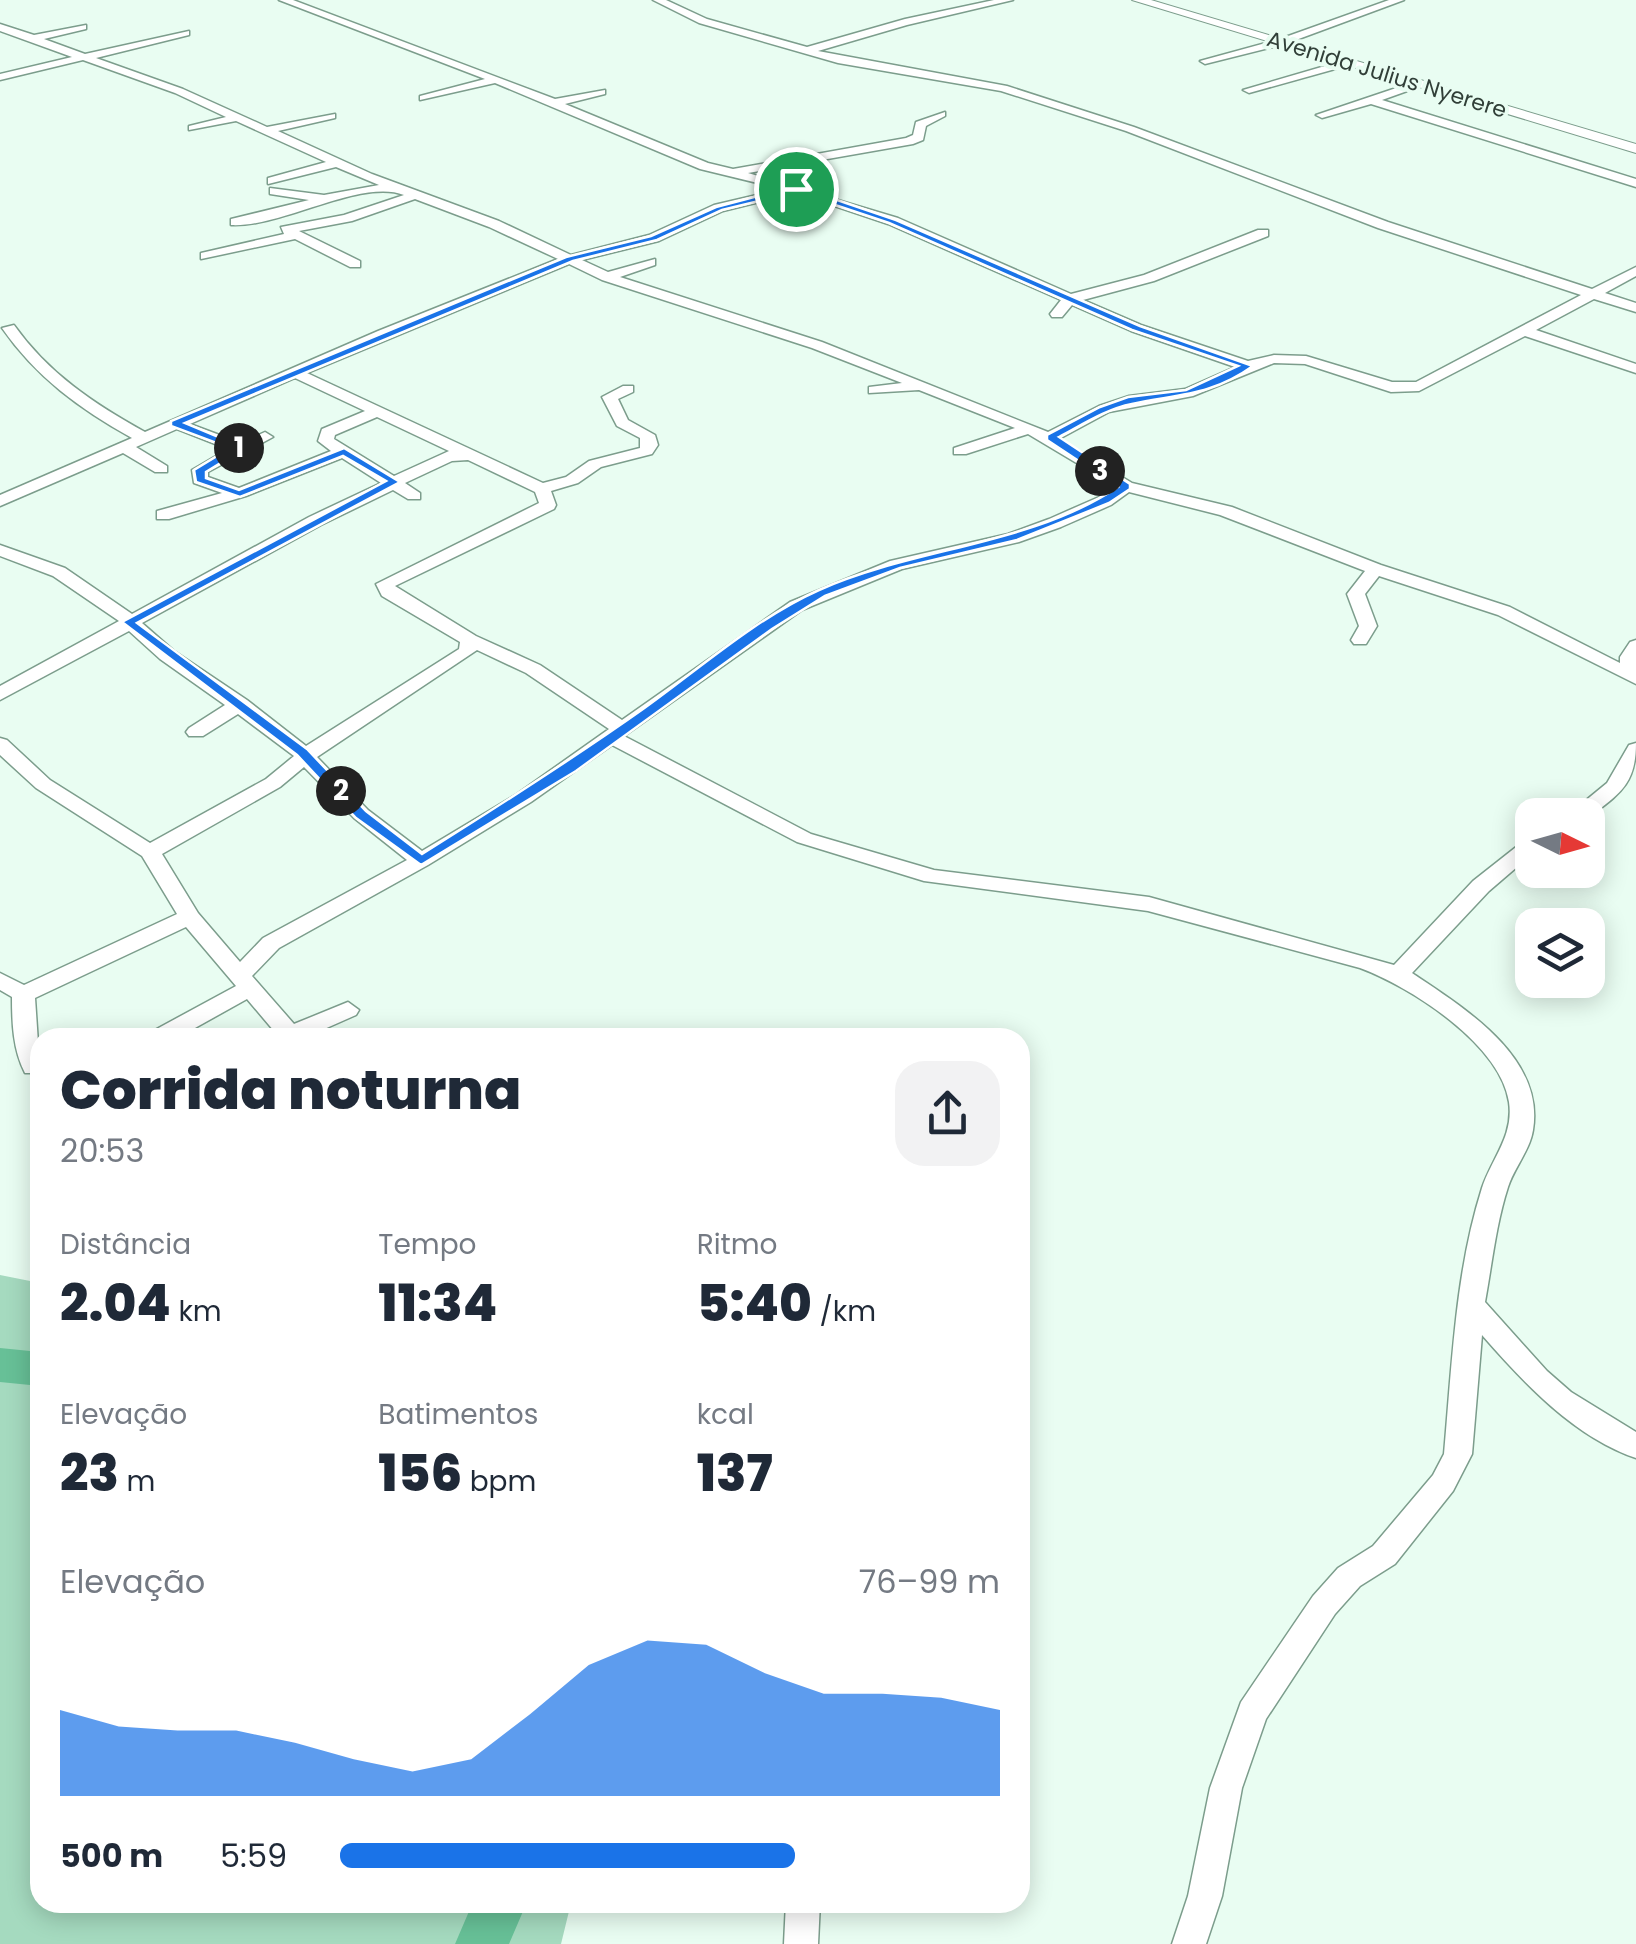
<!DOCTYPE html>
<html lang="pt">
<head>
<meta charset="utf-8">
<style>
  :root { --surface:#fff; --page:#f2f2f3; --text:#1f2937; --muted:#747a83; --accent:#1a73e8 }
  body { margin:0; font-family:Poppins,sans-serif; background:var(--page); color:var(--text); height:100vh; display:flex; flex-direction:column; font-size:38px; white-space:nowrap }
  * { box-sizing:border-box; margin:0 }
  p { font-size:32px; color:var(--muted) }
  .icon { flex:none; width:55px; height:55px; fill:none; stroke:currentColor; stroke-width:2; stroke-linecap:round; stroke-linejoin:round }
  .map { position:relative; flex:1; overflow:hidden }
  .side { position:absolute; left:30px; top:1028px; width:1000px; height:885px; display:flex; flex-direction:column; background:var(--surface); border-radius:30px; box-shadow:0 5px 25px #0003 }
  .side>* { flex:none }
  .needle { width:65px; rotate:95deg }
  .buttons { position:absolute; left:1515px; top:798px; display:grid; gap:20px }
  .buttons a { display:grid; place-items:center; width:90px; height:90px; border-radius:20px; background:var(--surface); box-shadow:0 5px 25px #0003; font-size:50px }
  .pin { position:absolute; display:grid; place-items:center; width:85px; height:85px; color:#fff; margin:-42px; border:5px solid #fff; border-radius:50%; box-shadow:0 2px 10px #0007 }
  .km { position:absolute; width:50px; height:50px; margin:-25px; border-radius:50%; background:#222; color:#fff; font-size:28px; line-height:50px; text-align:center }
  .round { display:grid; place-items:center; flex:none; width:105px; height:105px; border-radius:30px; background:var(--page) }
  .overview { display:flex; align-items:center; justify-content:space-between; height:170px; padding:0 30px }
  h1 { font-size:55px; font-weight:800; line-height:75px }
  .metrics { display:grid; grid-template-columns:repeat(3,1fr); gap:15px; height:170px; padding:10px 30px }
  .metrics div { display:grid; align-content:center }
  .metrics b { font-size:50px; font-weight:800 }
  .metrics small { font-size:28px; font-weight:400 }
  .metrics p { font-size:28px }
  .chart { height:280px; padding:20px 30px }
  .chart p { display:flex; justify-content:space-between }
  .chart svg { width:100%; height:180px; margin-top:10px; fill:var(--accent); opacity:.7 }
  ul { padding:0 30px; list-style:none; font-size:32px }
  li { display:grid; grid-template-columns:160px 120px 1fr; align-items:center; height:75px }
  li i { height:25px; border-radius:12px; background:var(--accent) }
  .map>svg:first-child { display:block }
  .green { fill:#a5dabf }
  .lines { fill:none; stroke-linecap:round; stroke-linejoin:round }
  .river { fill:#67c097; fill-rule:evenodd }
  .minor-casing { stroke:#7c9d8c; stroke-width:3 }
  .tertiary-casing { stroke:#7c9d8c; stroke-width:2 }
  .minor { fill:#fff; fill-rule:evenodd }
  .tertiary { fill:#fff; fill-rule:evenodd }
  .route { fill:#1a73e8; stroke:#fff; stroke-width:2.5; fill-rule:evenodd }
  .labels { text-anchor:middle; stroke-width:8; stroke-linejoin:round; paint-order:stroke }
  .far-street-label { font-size:22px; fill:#313f38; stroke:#e9fdf2 }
</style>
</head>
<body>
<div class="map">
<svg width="1636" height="1944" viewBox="0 0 1636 1944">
  <rect width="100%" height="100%" fill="#e9fdf2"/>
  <path class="green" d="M 0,1275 L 40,1283 L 40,1902 L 571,1903 L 561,1944 L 0,1944 Z"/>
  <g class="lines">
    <path class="river" d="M 0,1348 L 40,1352 L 40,1386 L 0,1382 Z
      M 473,1902 L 527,1902 L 509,1944 L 455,1944 Z"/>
    <g class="minor-casing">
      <path id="minor" d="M 279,0 L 293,0 L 555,99 L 605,90 L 605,94 L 565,104 L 708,163 L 733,169 L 906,138 L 913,135 L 916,122 L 945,112 L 945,116 L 926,126 L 923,140 L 913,144 L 748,173 L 898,218 L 1071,294 L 1144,275 L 1258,230 L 1268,230 L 1268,236 L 1154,281 L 1083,300 L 1141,325 L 1248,361 L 1274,355 L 1306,356 L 1392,382 L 1416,382 L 1581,295 L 1378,228 L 1126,131 L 1001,91 L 838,63 L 699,23 L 653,0 L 666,0 L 707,19 L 807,47 L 905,19 L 994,0 L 1013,0 L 907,25 L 818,51 L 1007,86 L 1134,127 L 1388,222 L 1592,289 L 1636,267 L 1636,276 L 1605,293 L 1636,303 L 1636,312 L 1594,299 L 1536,330 L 1636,364 L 1636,373 L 1525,336 L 1419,391 L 1391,392 L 1305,364 L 1274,363 L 1193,396 L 1109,412 L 1059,439 L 1132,483 L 1232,507 L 1381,565 L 1510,607 L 1620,663 L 1620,657 L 1630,642 L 1636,640 L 1636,684 L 1498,615 L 1379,576 L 1365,594 L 1377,626 L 1366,644 L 1354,644 L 1351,640 L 1359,626 L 1347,594 L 1365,571 L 1220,515 L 1129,492 L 1111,505 L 1061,527 L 1019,542 L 902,569 L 802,610 L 624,736 L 811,834 L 934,870 L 1149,897 L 1394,965 L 1473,881 L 1525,840 L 1532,838 L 1532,854 L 1489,891 L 1412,973 C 1464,1008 1545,1057 1533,1130 C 1530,1150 1514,1168 1508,1187 C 1496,1224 1492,1264 1485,1302 L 1547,1371 L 1571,1392 L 1636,1432 L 1636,1458 C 1574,1437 1523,1382 1482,1335 L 1472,1454 L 1453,1491 L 1395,1564 L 1360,1586 L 1335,1614 L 1266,1719 L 1242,1788 L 1222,1896 L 1206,1944 L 1172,1944 L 1188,1896 L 1210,1788 L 1241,1702 L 1313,1596 L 1338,1568 L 1373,1546 L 1433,1475 L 1444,1454 C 1452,1366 1455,1273 1482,1188 C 1492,1158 1514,1136 1509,1102 C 1500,1044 1411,987 1360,968 L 1148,911 L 924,881 L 797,842 L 612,745 L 531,802 L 428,865 L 279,948 L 252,976 L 294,1024 L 348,1002 L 359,1010 L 356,1015 L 304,1038 L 280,1038 L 247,999 L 177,1038 L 150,1038 L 153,1031 L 236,986 L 186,927 L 35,998 L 40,1073 L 25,1073 C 13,1050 12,1023 12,997 L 0,990 L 0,973 L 24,985 L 177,914 L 142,856 L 36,788 L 0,755 L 0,738 L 7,740 L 50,780 L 150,843 L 266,779 L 294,756 L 238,714 L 203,736 L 189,736 L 186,732 L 189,728 L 225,705 L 160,659 L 129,631 L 0,700 L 0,686 L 119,621 L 53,576 L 0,556 L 0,545 L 65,568 L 132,614 L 309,517 L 381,483 L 342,458 L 246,496 L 169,519 L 157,519 L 157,511 L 222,493 L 194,483 L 192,470 L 228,449 L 177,429 L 136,447 L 167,466 L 167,472 L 155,472 L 123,453 L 0,506 L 0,495 L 132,438 C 80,409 36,377 2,328 L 14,325 C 48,373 94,404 145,432 L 378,331 L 558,259 L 489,227 L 415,199 L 352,221 L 299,231 L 360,261 L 360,267 L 350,267 L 295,239 L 201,259 L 201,253 L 284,234 L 281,227 L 344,215 L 404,195 C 361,178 281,228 231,225 L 231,219 L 309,200 L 270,194 L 270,188 L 324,195 L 379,185 L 336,167 L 268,184 L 268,178 L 326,162 L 236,121 L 189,130 L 189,126 L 226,117 L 175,93 L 83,60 L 0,80 L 0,74 L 72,57 L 0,31 L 0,24 L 34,35 L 86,25 L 86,29 L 44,39 L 85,54 L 189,31 L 189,35 L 96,58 L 183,89 L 267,127 L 335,114 L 335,118 L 278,131 L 372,174 L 499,221 L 571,255 L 649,235 L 714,205 L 782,189 L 700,169 L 495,83 L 420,100 L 420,96 L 485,79 ZM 796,193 L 888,224 L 1061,300 L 1050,314 L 1052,317 L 1062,317 L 1072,305 L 1131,331 L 1235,367 L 1185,389 L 1129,396 L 1099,406 L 1048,432 L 822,342 L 620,277 L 655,265 L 655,259 L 608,272 L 582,260 L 659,241 L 723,211 ZM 569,264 L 602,280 L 812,348 L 902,383 L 869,387 L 869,393 L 919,390 L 1015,428 L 954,448 L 954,454 L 966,454 L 1028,434 L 1115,486 L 1099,497 L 1049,519 L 1008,534 L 890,561 L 790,602 L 622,720 L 540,665 L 476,636 L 395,586 L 554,509 L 556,505 L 551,491 L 578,483 L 601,467 L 652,454 L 658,445 L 655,435 L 628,420 L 618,399 L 633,392 L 633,386 L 623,386 L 602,397 L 617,426 L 640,438 L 640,448 L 589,461 L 566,477 L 543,483 L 307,373 ZM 295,378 L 365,411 L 322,429 L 318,441 L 331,451 L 239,488 L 208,477 L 208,472 L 273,437 L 265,432 L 241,443 L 190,424 ZM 377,417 L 449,451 L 394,476 L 334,439 L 335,435 ZM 468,460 L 535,492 L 539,503 L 376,584 L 382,596 L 460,642 L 459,649 L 306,746 L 247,700 L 174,651 L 142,623 L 321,525 L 393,490 L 408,499 L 420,499 L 420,493 L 405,483 L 452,461 ZM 477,650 L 526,673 L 609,729 L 517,794 L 422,851 L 368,810 L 317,757 ZM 304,767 L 354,818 L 407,860 L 263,938 L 240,962 L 198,913 L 162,854 L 280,787 Z
        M 1389,0 L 1404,0 L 1285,44 L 1205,64 L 1200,61 L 1277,40 Z
        M 1349,59 L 1353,64 L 1249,93 L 1243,90 Z
        M 1420,80 L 1424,85 L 1382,100 L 1636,179 L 1636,187 L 1371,104 L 1322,118 L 1316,115 Z
        M 1636,743 C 1636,785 1619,794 1588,818 L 1568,815 L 1607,783 L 1629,745 Z
        M 786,1902 L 820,1902 L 818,1944 L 784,1944 Z"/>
    </g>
    <g class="tertiary-casing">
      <path id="tertiary" d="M 1132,0 L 1151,0 L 1636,144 L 1636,153 Z"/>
    </g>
    <use href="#minor" class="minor"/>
    <use href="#tertiary" class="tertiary"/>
  </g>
  <path class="route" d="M 796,186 L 896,220 L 1140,326 L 1253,366 C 1211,396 1179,394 1132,404 C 1106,409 1082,425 1059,437 L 1130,484 L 1130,489 L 1109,503 L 1017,540 L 900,568 L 825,596 L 772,629 L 576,771 L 421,865 L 356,818 L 297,755 L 122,622 L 386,481 L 343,456 L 240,497 L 196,482 L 194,470 L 230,448 L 171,426 L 171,421 L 566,257 L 651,236 L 716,207 ZM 796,192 L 889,223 L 1132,330 L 1238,366 L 1186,390 L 1128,397 L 1100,407 L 1047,435 L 1047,440 L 1118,487 C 1029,546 915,547 819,590 C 756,618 699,669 643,709 C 571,760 497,807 422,854 L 366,811 L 307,749 L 137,623 L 400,482 L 344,448 L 239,490 L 206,478 L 206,472 L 245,448 L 185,423 L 573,261 L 657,240 L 722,210 Z"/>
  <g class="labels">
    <g class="far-street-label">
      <text transform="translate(1387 74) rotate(17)" y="8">Avenida Julius Nyerere</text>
    </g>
  </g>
</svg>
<div class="buttons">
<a><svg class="needle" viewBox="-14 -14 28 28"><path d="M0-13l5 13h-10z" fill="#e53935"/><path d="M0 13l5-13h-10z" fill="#747a83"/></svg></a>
<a><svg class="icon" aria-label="layers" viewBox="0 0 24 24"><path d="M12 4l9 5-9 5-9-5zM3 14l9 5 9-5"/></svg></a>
</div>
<div class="pin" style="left:796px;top:189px;background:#1e9e55"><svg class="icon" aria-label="arrive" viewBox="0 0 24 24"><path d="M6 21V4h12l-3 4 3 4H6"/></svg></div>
<b class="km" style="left:239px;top:448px">1</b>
<b class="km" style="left:341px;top:791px">2</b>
<b class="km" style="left:1100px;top:471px">3</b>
<section class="side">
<div class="overview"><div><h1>Corrida noturna</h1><p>20:53</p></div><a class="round"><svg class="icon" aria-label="share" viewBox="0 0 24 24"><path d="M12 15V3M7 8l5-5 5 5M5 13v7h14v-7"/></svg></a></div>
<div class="metrics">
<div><p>Distância</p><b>2.04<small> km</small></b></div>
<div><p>Tempo</p><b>11:34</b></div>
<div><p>Ritmo</p><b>5:40<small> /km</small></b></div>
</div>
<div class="metrics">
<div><p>Elevação</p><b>23<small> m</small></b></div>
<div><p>Batimentos</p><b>156<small> bpm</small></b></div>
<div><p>kcal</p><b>137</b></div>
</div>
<div class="chart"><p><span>Elevação</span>76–99 m</p>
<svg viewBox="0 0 160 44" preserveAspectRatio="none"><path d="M0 44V23L10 27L20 28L30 28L40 31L50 35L60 38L70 35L80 24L90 12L100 6L110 7L120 14L130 19L140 19L150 20L160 23V44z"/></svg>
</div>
<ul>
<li><b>500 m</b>5:59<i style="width:69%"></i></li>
</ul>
</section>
</div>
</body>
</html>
